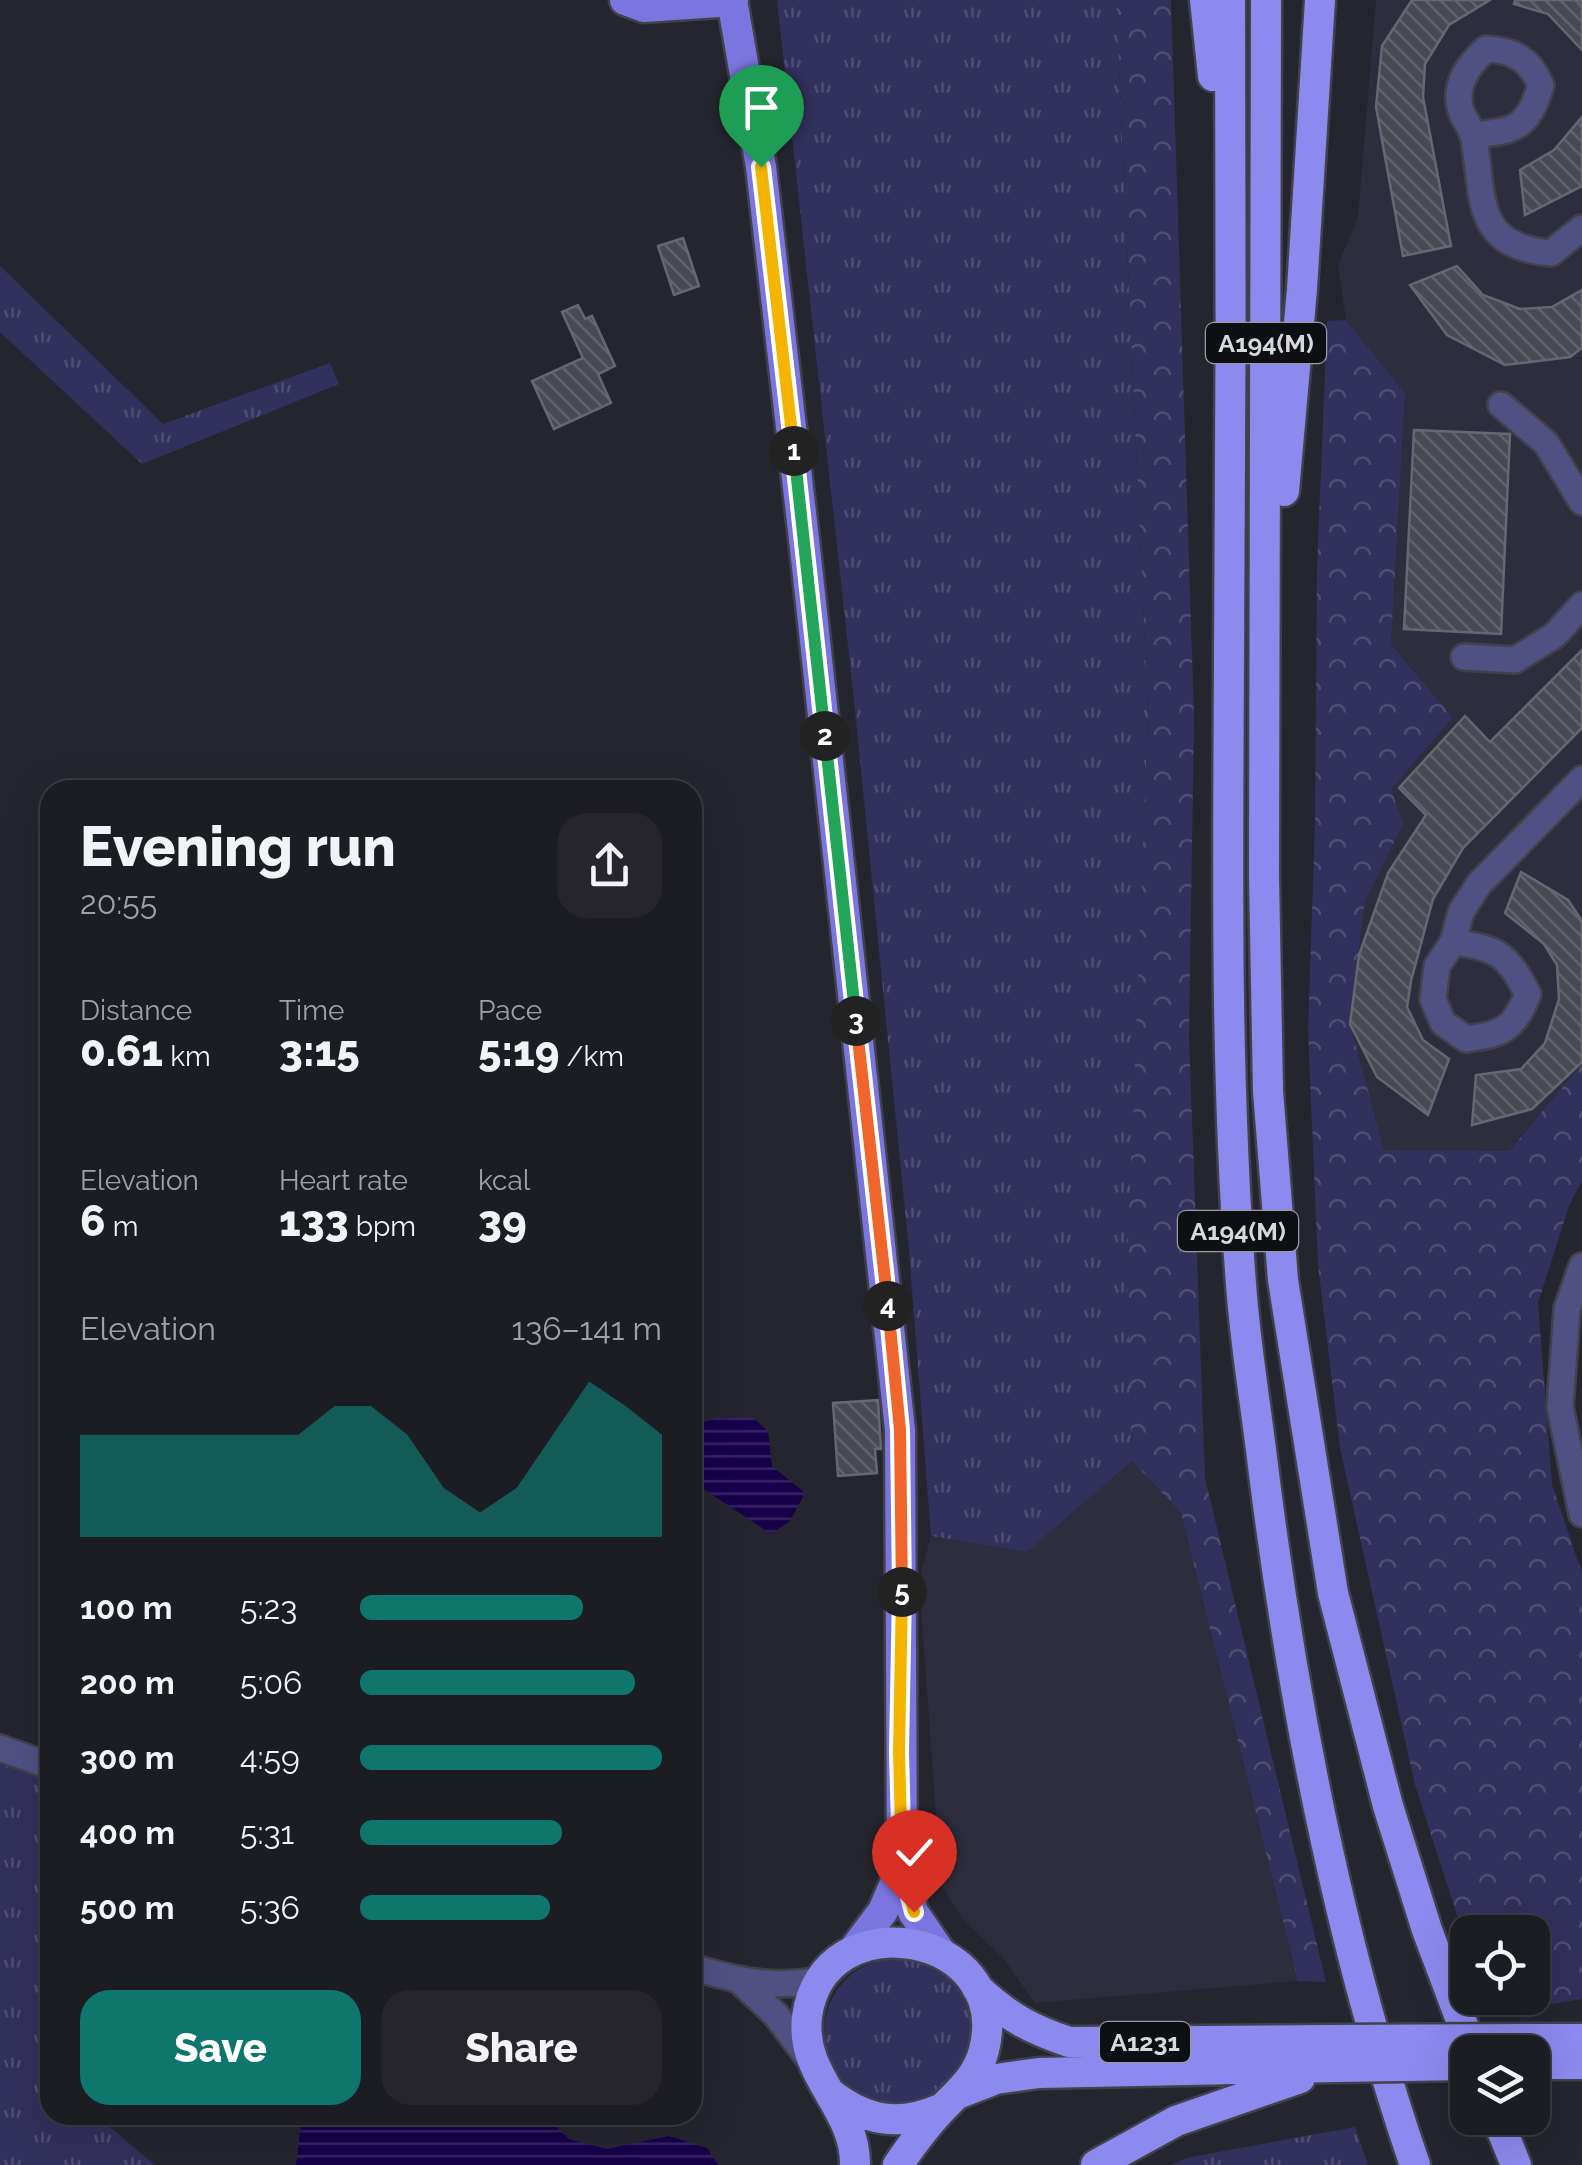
<!DOCTYPE html>
<html lang="en">
<head>
<meta charset="utf-8">
<style>
  :root { --surface:#1c1c23; --page:#25252b; --text:#f1f3f6; --muted:#a0a1a6; --line:#3a3a41; --accent:#0f766e }
  body { margin:0; font-family:Raleway,sans-serif; background:var(--page); color:var(--text); height:100vh; display:flex; flex-direction:column; font-size:38px; white-space:nowrap }
  * { box-sizing:border-box; margin:0 }
  p { font-size:32px; color:var(--muted) }
  .icon { flex:none; width:55px; height:55px; fill:none; stroke:currentColor; stroke-width:2; stroke-linecap:round; stroke-linejoin:round }
  .map { position:relative; flex:1; overflow:hidden }
  .side { position:absolute; left:40px; top:780px; width:662px; height:1345px; display:flex; flex-direction:column; background:var(--surface); border-radius:30px; box-shadow:0 10px 40px #0002,0 0 0 2px var(--line) }
  .side>* { flex:none }
  .buttons { position:absolute; left:1450px; top:1915px; display:grid; gap:20px }
  .buttons a { display:grid; place-items:center; width:100px; height:100px; border-radius:20px; background:var(--surface); box-shadow:0 10px 40px #0002,0 0 0 2px var(--line); font-size:50px }
  .pin { position:absolute; display:grid; place-items:center; width:85px; height:85px; color:#fff; margin:-102px -42px; border-radius:50% 50% 50% 0; rotate:-45deg; box-shadow:0 0 10px #0007 }
  .pin .icon { rotate:45deg }
  .km { position:absolute; width:50px; height:50px; margin:-25px; border-radius:50%; background:#222; color:#fff; font-size:28px; line-height:50px; text-align:center }
  .round { display:grid; place-items:center; flex:none; width:105px; height:105px; border-radius:30px; background:var(--page) }
  .headline { display:flex; align-items:center; justify-content:space-between; height:170px; padding:0 40px }
  h1 { font-size:55px; font-weight:800; line-height:75px }
  .metrics { display:grid; grid-template-columns:repeat(3,1fr); gap:15px; height:170px; padding:10px 40px }
  .metrics div { display:grid; align-content:center }
  .metrics b { font-size:42px; font-weight:800 }
  .metrics small { font-size:28px; font-weight:400 }
  .metrics p { font-size:28px }
  .chart { height:280px; padding:20px 40px }
  .chart p { display:flex; justify-content:space-between }
  .chart svg { width:100%; height:180px; margin-top:10px; fill:var(--accent); opacity:.7 }
  .action { display:flex; gap:20px; margin-top:auto; padding:20px 40px }
  .action a { flex:1; height:115px; border-radius:30px; background:var(--accent); color:#fff; font-size:40px; font-weight:800; line-height:115px; text-align:center }
  .action a+a { background:var(--page); color:var(--text) }
  ul { padding:0 40px; list-style:none; font-size:32px }
  li { display:grid; grid-template-columns:160px 120px 1fr; align-items:center; height:75px }
  li i { height:25px; border-radius:12px; background:var(--accent) }
  .map>svg:first-child { display:block }
  .built { fill:#2d2d3d }
  .grass { fill:url(#grass-tufts) }
  .forest { fill:url(#forest-crowns) }
  .water { fill:url(#water-rules) }
  .building { fill:url(#building-back-hatch); stroke:#676773; stroke-width:2.5 }
  .lines { fill:none; stroke-linecap:round; stroke-linejoin:round }
  .minor-casing { stroke:#41414b; stroke-width:30 }
  .major-casing { stroke:#41414b; stroke-width:35 }
  .highway-casing { stroke:#41414b; stroke-width:35 }
  .minor { stroke:#505083; stroke-width:25 }
  .major { stroke:#7b75df; stroke-width:30 }
  .highway { stroke:#8d8aef; stroke-width:30 }
  .highway-bridge-casing { stroke:#41414b; stroke-width:35; stroke-linecap:butt }
  .highway-bridge { stroke:#8d8aef; stroke-width:30 }
  .split-1-casing { stroke:#fff; stroke-width:20 }
  .split-2-casing { stroke:#fff; stroke-width:20 }
  .split-3-casing { stroke:#fff; stroke-width:20 }
  .split-4-casing { stroke:#fff; stroke-width:20 }
  .split-5-casing { stroke:#fff; stroke-width:20 }
  .split-6-casing { stroke:#fff; stroke-width:20 }
  .split-1 { stroke:#f5b400; stroke-width:12 }
  .split-2 { stroke:#22a559; stroke-width:12 }
  .split-3 { stroke:#22a559; stroke-width:12 }
  .split-4 { stroke:#f0652b; stroke-width:12 }
  .split-5 { stroke:#f0652b; stroke-width:12 }
  .split-6 { stroke:#f5b400; stroke-width:12 }
  .labels { text-anchor:middle; stroke-width:9; stroke-linejoin:round; paint-order:stroke }
  .shield { fill:#0e0f13; stroke:#9b9ba1; stroke-width:2.5 }
  .shield-label { font-size:25px; font-weight:bold; fill:#d7d7de }
</style>
</head>
<body>
<div class="map">
<svg width="1582" height="2165" viewBox="0 0 1582 2165">
  <defs>
    <pattern id="grass-tufts" width="24" height="20" patternUnits="userSpaceOnUse" patternTransform="scale(2.5)"><rect width="24" height="20" fill="#32305c"/><path d="M3 7l-1-3M5 7V3M7 7l1-3M15 17l-1-3M17 17v-4M19 17l1-3" fill="none" stroke="#4f4d73"/></pattern>
    <pattern id="forest-crowns" width="20" height="18" patternUnits="userSpaceOnUse" patternTransform="scale(2.5)"><rect width="20" height="18" fill="#32305c"/><path d="M2 6a3 3 0 1 1 6 0M12 15a3 3 0 1 1 6 0" fill="none" stroke="#4f4d73"/></pattern>
    <pattern id="water-rules" width="6" height="5" patternUnits="userSpaceOnUse" patternTransform="scale(2.5)"><rect width="6" height="5" fill="#16004a"/><path d="M0 2.5h6" fill="none" stroke="#372464"/></pattern>
    <pattern id="building-back-hatch" width="6" height="6" patternUnits="userSpaceOnUse" patternTransform="scale(2.5)"><rect width="6" height="6" fill="#494954"/><path d="M-1 5l2 2M0 0l6 6M5-1l2 2" fill="none" stroke="#62626c"/></pattern>
  </defs>
  <rect width="100%" height="100%" fill="#25252f"/>
  <path class="built" d="M 1376,0 L 1582,0 L 1582,1064 L 1509,1151 L 1384,1150 L 1350,1024 L 1365,901 L 1402,824 L 1390,789 L 1453,718 L 1391,644 L 1405,395 L 1346,320 L 1338,266 L 1358,216 Z
    M 1132,1461 L 1181,1513 L 1298,1981 L 1035,2003 L 1003,1958 L 962,1918 L 941,1884 L 919,1580 L 931,1536 L 1027,1552 Z"/>
  <path class="grass" d="M 777,0 L 1116,0 L 1148,714 L 1128,1268 L 1132,1461 L 1027,1552 L 931,1536 L 909,1250 L 855,710 Z
    M 0,266 L 163,424 L 330,363 L 339,384 L 142,464 L 0,332 Z
    M 0,1764 L 50,1781 L 50,2115 L 111,2115 L 106,2124 L 155,2165 L 0,2165 Z
    M824 2032a74 74 0 1 1 148 0a74 74 0 1 1-148 0Z
    M 1355,2127 L 1368,2165 L 1171,2165 L 1186,2158 Z"/>
  <path class="forest" d="M 1116,0 L 1171,0 L 1194,718 L 1189,1036 L 1205,1478 L 1326,1982 L 1298,1981 L 1181,1513 L 1132,1461 L 1127,1268 L 1148,714 Z
    M 1346,320 L 1405,394 L 1391,644 L 1453,718 L 1391,789 L 1403,824 L 1365,901 L 1350,1024 L 1384,1150 L 1509,1151 L 1582,1064 L 1582,1180 L 1569,1206 L 1538,1303 L 1552,1485 L 1582,1573 L 1582,1999 L 1519,2009 L 1500,1998 L 1532,1998 L 1532,1932 L 1468,1932 L 1467,1946 L 1415,1785 L 1340,1448 L 1318,1265 L 1308,1031 L 1315,823 L 1317,569 L 1327,321 Z"/>
  <path class="water" d="M 720,1417 L 753,1418 L 768,1431 L 772,1466 L 805,1493 L 790,1521 L 771,1534 L 693,1482 L 693,1425 Z
    M 302,2115 L 544,2115 L 569,2139 L 607,2149 L 669,2136 L 707,2148 L 718,2165 L 296,2165 Z"/>
  <path class="building" d="M 1412,0 L 1490,0 L 1449,25 L 1425,64 L 1423,97 L 1451,246 L 1403,256 L 1376,107 L 1382,46 Z
    M 1515,0 L 1582,0 L 1582,50 L 1548,14 L 1514,4 Z
    M 1582,117 L 1582,186 L 1525,215 L 1520,170 L 1554,150 Z
    M 683,238 L 699,286 L 674,295 L 658,246 Z
    M 1457,266 L 1483,295 L 1520,309 L 1552,307 L 1582,290 L 1582,348 L 1570,357 L 1505,365 L 1447,335 L 1410,285 Z
    M 578,305 L 585,319 L 592,316 L 615,366 L 598,374 L 611,403 L 554,429 L 532,381 L 583,358 L 562,312 Z
    M 1414,430 L 1510,434 L 1501,634 L 1404,629 Z
    M 1582,650 L 1582,728 L 1463,848 L 1433,899 L 1411,981 L 1407,1007 L 1423,1040 L 1449,1059 L 1428,1115 L 1377,1077 L 1350,1024 L 1359,955 L 1388,873 L 1426,815 L 1399,788 L 1465,716 L 1490,742 Z
    M 1521,872 L 1568,900 L 1582,921 L 1582,1062 L 1532,1109 L 1472,1125 L 1476,1075 L 1521,1069 L 1545,1043 L 1559,999 L 1557,965 L 1544,944 L 1505,913 Z
    M 878,1400 L 881,1449 L 875,1449 L 877,1473 L 838,1476 L 833,1403 Z"/>
  <g class="lines">
    <g class="minor-casing">
      <path id="minor" d="M 1473,135 C 1516,131 1528,128 1541,85 C 1529,59 1514,50 1486,49 C 1468,65 1453,86 1461,111 C 1465,121 1472,129 1474,139 C 1484,199 1474,247 1551,253 L 1582,228
        M 1501,405 L 1546,443 L 1582,502
        M 1464,657 L 1515,660 L 1555,635 L 1582,605
        M 1453,942 C 1499,949 1506,953 1528,994 C 1513,1029 1505,1034 1466,1039 L 1443,1023 L 1433,999 L 1437,966 L 1453,942 L 1461,912 L 1479,884 L 1582,779
        M 1582,1266 L 1567,1309 L 1560,1407 L 1582,1514
        M 0,1748 L 50,1766
        M 692,1967 C 738,1981 774,1989 821,1980
        M 741,1982 L 776,2015 L 810,2060"/>
    </g>
    <g class="major-casing">
      <path id="major" d="M 625,0 L 644,7 L 733,1
        M 732,0 L 761,167 L 805,548 L 900,1430 L 902,1867 L 913,1912 L 941,1953
        M 853,1951 L 883,1911 L 902,1867"/>
    </g>
    <g class="highway-casing">
      <path id="highway" d="M 1205,0 L 1213,76
        M 1230,0 C 1231,220 1231,439 1229,659 C 1228,867 1225,1076 1241,1284 C 1245,1342 1255,1400 1262,1458 C 1291,1693 1338,1941 1415,2165
        M 1266,0 L 1264,876 L 1268,1091 L 1283,1280 L 1333,1593 L 1388,1806 L 1427,1930 L 1473,2052
        M 1284,491 L 1302,289 L 1320,0
        M 977,1988 C 1007,2016 1030,2029 1069,2042 L 1329,2040
        M 1545,2039 L 1582,2039
        M 1532,2064 L 1582,2064
        M 960,2093 L 996,2079 L 1039,2073 L 1336,2067
        M 831,2094 C 866,2121 899,2127 940,2109
        M 1497,2118 L 1516,2165
        M 855,2165 C 856,2107 800,2077 807,2017 C 822,1898 1014,1931 984,2050 C 977,2078 958,2092 940,2111 C 924,2128 911,2146 898,2165
        M 1096,2165 L 1176,2121 L 1300,2078"/>
    </g>
    <use href="#minor" class="minor"/>
    <use href="#major" class="major"/>
    <use href="#highway" class="highway"/>
    <g class="highway-bridge-casing">
      <path id="highway-bridge" d="M 1329,2040 L 1545,2039
        M 1336,2067 L 1468,2065"/>
    </g>
    <use href="#highway-bridge" class="highway-bridge"/>
  </g>
  <g class="lines">
    <g class="split-1-casing">
      <path id="split-1" d="M 761,167 L 794,451"/>
    </g>
    <g class="split-2-casing">
      <path id="split-2" d="M 794,451 L 825,736"/>
    </g>
    <g class="split-3-casing">
      <path id="split-3" d="M 825,736 L 856,1021"/>
    </g>
    <g class="split-4-casing">
      <path id="split-4" d="M 856,1021 L 888,1306"/>
    </g>
    <g class="split-5-casing">
      <path id="split-5" d="M 888,1306 L 900,1430 L 902,1592"/>
    </g>
    <g class="split-6-casing">
      <path id="split-6" d="M 902,1592 L 899,1751 L 902,1867 L 914,1912"/>
    </g>
    <use href="#split-1" class="split-1"/>
    <use href="#split-2" class="split-2"/>
    <use href="#split-3" class="split-3"/>
    <use href="#split-4" class="split-4"/>
    <use href="#split-5" class="split-5"/>
    <use href="#split-6" class="split-6"/>
  </g>
  <g class="labels">
    <g class="shield">
      <rect x="1206" y="323" width="120" height="40" rx="8"/>
      <rect x="1178" y="1211" width="120" height="40" rx="8"/>
      <rect x="1100" y="2022" width="90" height="40" rx="8"/>
    </g>
    <g class="shield-label">
      <text x="1266" y="352">A194(M)</text>
      <text x="1238" y="1240">A194(M)</text>
      <text x="1145" y="2051">A1231</text>
    </g>
  </g>
</svg>
<div class="buttons">
<a><svg class="icon" aria-label="locate" viewBox="0 0 24 24"><circle cx="12" cy="12" r="6"/><path d="M12 2v4M12 18v4M2 12h4M18 12h4"/></svg></a>
<a><svg class="icon" aria-label="layers" viewBox="0 0 24 24"><path d="M12 4l9 5-9 5-9-5zM3 14l9 5 9-5"/></svg></a>
</div>
<div class="pin" style="left:761px;top:167px;background:#1e9e55"><svg class="icon" aria-label="arrive" viewBox="0 0 24 24"><path d="M6 21V4h12l-3 4 3 4H6"/></svg></div>
<div class="pin" style="left:914px;top:1912px;background:#d93025"><svg class="icon" aria-label="check" viewBox="0 0 24 24"><path d="M5 12l5 5 9-10"/></svg></div>
<b class="km" style="left:794px;top:451px">1</b>
<b class="km" style="left:825px;top:736px">2</b>
<b class="km" style="left:856px;top:1021px">3</b>
<b class="km" style="left:888px;top:1306px">4</b>
<b class="km" style="left:902px;top:1592px">5</b>
<section class="side">
<div class="headline"><div><h1>Evening run</h1><p>20:55</p></div><a class="round"><svg class="icon" aria-label="share" viewBox="0 0 24 24"><path d="M12 15V3M7 8l5-5 5 5M5 13v7h14v-7"/></svg></a></div>
<div class="metrics">
<div><p>Distance</p><b>0.61<small> km</small></b></div>
<div><p>Time</p><b>3:15</b></div>
<div><p>Pace</p><b>5:19<small> /km</small></b></div>
</div>
<div class="metrics">
<div><p>Elevation</p><b>6<small> m</small></b></div>
<div><p>Heart rate</p><b>133<small> bpm</small></b></div>
<div><p>kcal</p><b>39</b></div>
</div>
<div class="chart"><p><span>Elevation</span>136–141 m</p>
<svg viewBox="0 0 160 44" preserveAspectRatio="none"><path d="M0 44V19L10 19L20 19L30 19L40 19L50 19L60 19L70 12L80 12L90 19L100 32L110 38L120 32L130 19L140 6L150 12L160 19V44z"/></svg>
</div>
<ul>
<li><b>100 m</b>5:23<i style="width:74%"></i></li>
<li><b>200 m</b>5:06<i style="width:91%"></i></li>
<li><b>300 m</b>4:59<i style="width:100%"></i></li>
<li><b>400 m</b>5:31<i style="width:67%"></i></li>
<li><b>500 m</b>5:36<i style="width:63%"></i></li>
</ul>
<div class="action"><a>Save</a><a>Share</a></div>
</section>
</div>
</body>
</html>
